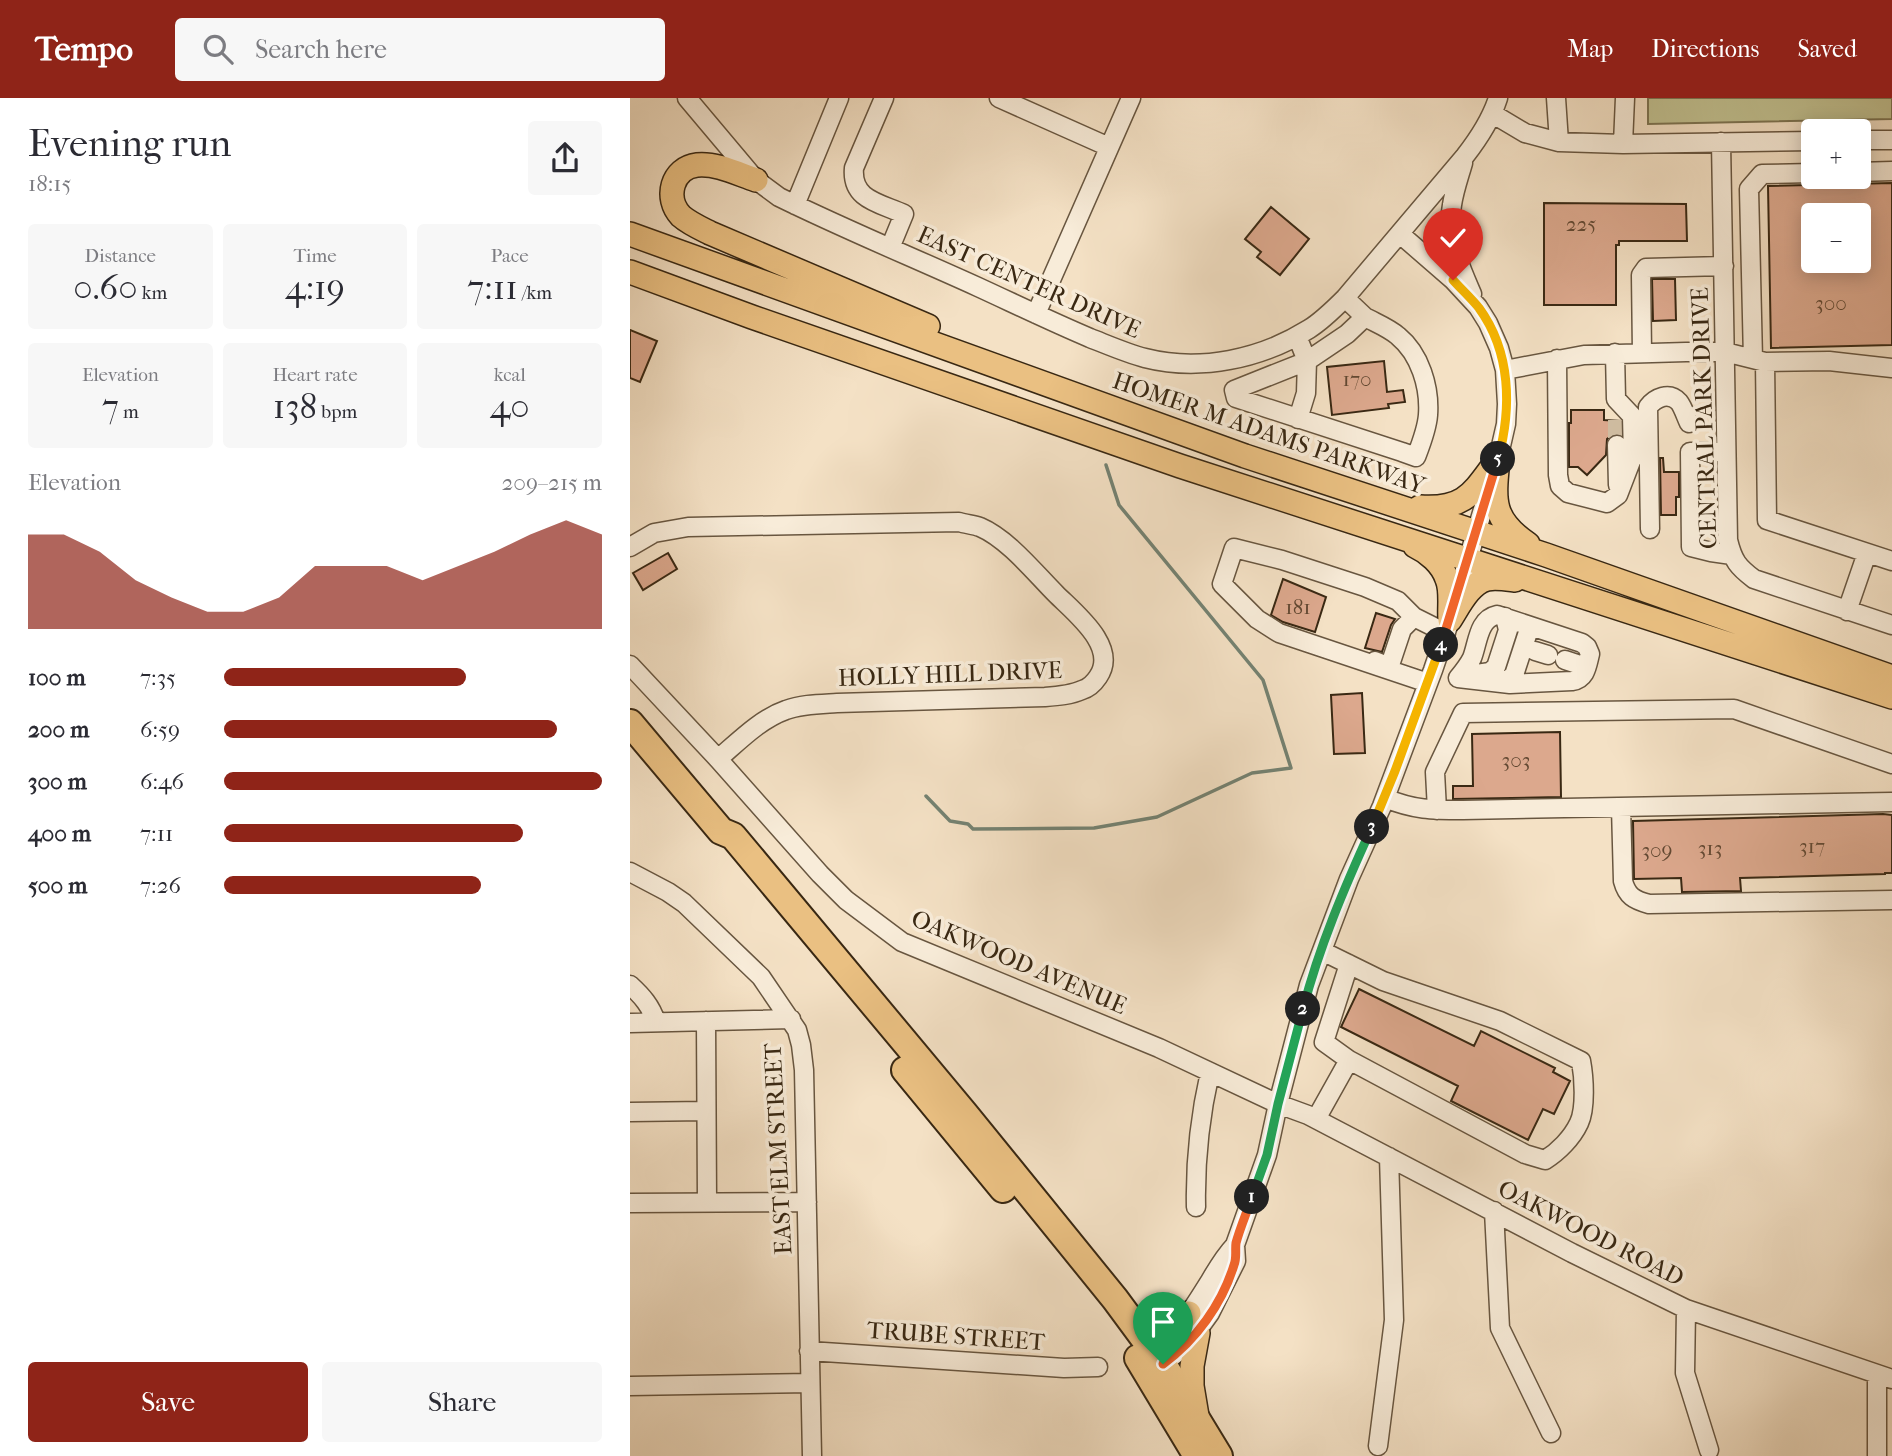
<!DOCTYPE html>
<html lang="en">
<head>
<meta charset="utf-8">
<style>
  :root { --surface:#fff; --page:#f7f7f7; --text:#2b2b33; --muted:#7c7c81; --accent:#8f2418 }
  body { margin:0; font-family:"IM FELL French Canon",serif; background:var(--page); color:var(--text); height:100vh; display:flex; flex-direction:column; font-size:26px; white-space:nowrap }
  * { box-sizing:border-box; margin:0 }
  p { font-size:23px; color:var(--muted) }
  .icon { flex:none; width:38px; height:38px; fill:none; stroke:currentColor; stroke-width:2; stroke-linecap:round; stroke-linejoin:round }
  .map { position:relative; flex:1; overflow:hidden }
  .details { display:flex; flex-direction:column; background:var(--surface); width:630px }
  .details>* { flex:none }
  .buttons { position:absolute; left:1171px; top:21px; display:grid; gap:14px }
  .buttons a { display:grid; place-items:center; width:70px; height:70px; border-radius:7px; background:var(--surface); box-shadow:0 4px 18px #0003; font-size:35px }
  .pin { position:absolute; display:grid; place-items:center; width:60px; height:60px; color:#fff; margin:-72px -30px; border-radius:50% 50% 50% 0; rotate:-45deg; box-shadow:0 0 7px #0007 }
  .pin .icon { rotate:45deg }
  .km { position:absolute; width:35px; height:35px; margin:-18px; border-radius:50%; background:#222; color:#fff; font-size:19px; line-height:35px; text-align:center }
  .round { display:grid; place-items:center; flex:none; width:74px; height:74px; border-radius:7px; background:var(--page) }
  .summary { display:flex; align-items:center; justify-content:space-between; height:119px; padding:0 28px }
  h1 { font-size:38px; font-weight:600; line-height:52px }
  .stats { display:grid; grid-template-columns:repeat(3,1fr); gap:10px; height:119px; padding:7px 28px }
  .stats div { display:grid; align-content:center; border-radius:7px; background:var(--page); text-align:center }
  .stats b { font-size:35px; font-weight:600 }
  .stats small { font-size:19px; font-weight:400 }
  .stats p { font-size:19px }
  .chart { height:196px; padding:14px 28px }
  .chart p { display:flex; justify-content:space-between }
  .chart svg { width:100%; height:126px; margin-top:7px; fill:var(--accent); opacity:.7 }
  .primary-button { display:flex; gap:14px; margin-top:auto; padding:14px 28px }
  .primary-button a { flex:1; height:80px; border-radius:7px; background:var(--accent); color:#fff; font-size:28px; font-weight:600; line-height:80px; text-align:center }
  .primary-button a+a { background:var(--page); color:var(--text) }
  ul { padding:0 28px; list-style:none; font-size:23px }
  li { display:grid; grid-template-columns:112px 84px 1fr; align-items:center; height:52px }
  li i { height:18px; border-radius:9px; background:var(--accent) }
  header { display:flex; align-items:center; gap:42px; box-sizing:border-box; height:98px; padding:0 35px; background:var(--accent); color:#fff }
  header strong { font-size:33px }
  nav { display:flex; gap:38px; margin-inline-start:auto; font-size:24px }
  .search { width:490px; height:63px; background:var(--page); display:flex; align-items:center; gap:18px; box-sizing:border-box; padding:0 24px; border-radius:7px; color:var(--muted); font-size:26px }
  main { display:flex; flex:1; min-height:0 }
  .map>svg:first-child { display:block }
  .green { fill:#c1c191; stroke:#7d7452; stroke-width:2 }
  .lines { fill:none; stroke-linecap:round; stroke-linejoin:round }
  .stream { stroke:#748272; stroke-width:3.5 }
  .building { fill:#dca88d; stroke:#392813; stroke-width:2; fill-rule:evenodd }
  .minor-tunnel { stroke:#cfbca1; stroke-width:18; stroke-dasharray:18 9; stroke-linecap:butt }
  .minor-casing { stroke:#685640; stroke-width:21 }
  .major-casing { stroke:#392813; stroke-width:26 }
  .highway-casing { stroke:#392813; stroke-width:30 }
  .minor { stroke:#f8ecd9; stroke-width:18 }
  .major { stroke:#eac082; stroke-width:23 }
  .highway { stroke:#eac082; stroke-width:26 }
  .split-1-casing { stroke:#fff; stroke-width:14 }
  .split-2-casing { stroke:#fff; stroke-width:14 }
  .split-3-casing { stroke:#fff; stroke-width:14 }
  .split-4-casing { stroke:#fff; stroke-width:14 }
  .split-5-casing { stroke:#fff; stroke-width:14 }
  .split-6-casing { stroke:#fff; stroke-width:14 }
  .split-1 { stroke:#f0652b; stroke-width:9 }
  .split-2 { stroke:#22a559; stroke-width:9 }
  .split-3 { stroke:#22a559; stroke-width:9 }
  .split-4 { stroke:#f5b400; stroke-width:9 }
  .split-5 { stroke:#f0652b; stroke-width:9 }
  .split-6 { stroke:#f5b400; stroke-width:9 }
  .labels { text-anchor:middle; stroke-width:7; stroke-linejoin:round; paint-order:stroke }
  .number-label { font-size:21px; fill:#624832 }
  .street-label { font-size:24px; fill:#392813; stroke:#f8ecd9 }
</style>
</head>
<body>
<header>
<strong>Tempo</strong>
<div class="search"><svg class="icon" aria-label="search" viewBox="0 0 24 24"><circle cx="10" cy="10" r="6"/><path d="M15 15l6 6"/></svg>Search here</div>
<nav><a>Map</a><a>Directions</a><a>Saved</a></nav>
</header>
<main>
<section class="details">
<div class="summary"><div><h1>Evening run</h1><p>18:15</p></div><a class="round"><svg class="icon" aria-label="share" viewBox="0 0 24 24"><path d="M12 15V3M7 8l5-5 5 5M5 13v7h14v-7"/></svg></a></div>
<div class="stats">
<div><p>Distance</p><b>0.60<small> km</small></b></div>
<div><p>Time</p><b>4:19</b></div>
<div><p>Pace</p><b>7:11<small> /km</small></b></div>
</div>
<div class="stats">
<div><p>Elevation</p><b>7<small> m</small></b></div>
<div><p>Heart rate</p><b>138<small> bpm</small></b></div>
<div><p>kcal</p><b>40</b></div>
</div>
<div class="chart"><p><span>Elevation</span>209–215 m</p>
<svg viewBox="0 0 160 44" preserveAspectRatio="none"><path d="M0 44V11L10 11L20 17L30 27L40 33L50 38L60 38L70 33L80 22L90 22L100 22L110 27L120 22L130 17L140 11L150 6L160 11V44z"/></svg>
</div>
<ul>
<li><b>100 m</b>7:35<i style="width:64%"></i></li>
<li><b>200 m</b>6:59<i style="width:88%"></i></li>
<li><b>300 m</b>6:46<i style="width:100%"></i></li>
<li><b>400 m</b>7:11<i style="width:79%"></i></li>
<li><b>500 m</b>7:26<i style="width:68%"></i></li>
</ul>
<div class="primary-button"><a>Save</a><a>Share</a></div>
</section>
<div class="map">
<svg width="1262" height="1358" viewBox="0 0 1262 1358">
  <rect width="100%" height="100%" fill="#f4e1c5"/>
  <filter id="stains"><feTurbulence type="fractalNoise" baseFrequency=".00286" numOctaves="4"/><feColorMatrix values="0 0 0 0 .2 0 0 0 0 .09 0 0 0 0 .02 0 0 0 .5 -.17"/></filter>
  <radialGradient id="worn" r=".72"><stop offset=".6" stop-color="#630" stop-opacity="0"/><stop offset="1" stop-color="#630" stop-opacity=".3"/></radialGradient>
  <path class="green" d="M 1018,0 L 1262,0 L 1262,21 L 1018,26 Z"/>
  <g class="lines">
    <path class="stream" d="M 296,698 L 320,723 L 338,726 L 343,731 L 464,730 L 527,719 L 622,675 L 661,670 L 633,582 L 489,407 L 476,367"/>
  </g>
  <path class="building" d="M 1262,85 L 1262,247 L 1141,250 L 1138,88 ZM 1183,117 L 1228,117 L 1228,163 L 1183,163 Z
    M 914,105 L 1056,106 L 1057,143 L 989,143 L 989,147 L 986,147 L 986,207 L 914,207 Z
    M 641,109 L 679,141 L 650,177 L 627,159 L 631,154 L 615,141 Z
    M 1022,181 L 1045,181 L 1046,222 L 1023,223 Z
    M 0,232 L 27,243 L 10,284 L 0,280 Z
    M 754,263 L 757,294 L 773,292 L 775,304 L 758,306 L 759,310 L 702,317 L 697,269 Z
    M 941,312 L 974,312 L 974,322 L 991,323 L 991,337 L 982,337 L 977,341 L 976,357 L 957,377 L 948,369 L 939,369 L 939,325 L 941,325 Z
    M 1030,360 L 1033,360 L 1034,374 L 1049,374 L 1049,399 L 1046,399 L 1046,417 L 1031,417 Z
    M 38,455 L 47,471 L 13,492 L 3,475 Z
    M 653,481 L 696,499 L 685,534 L 653,524 L 641,517 Z
    M 746,515 L 765,521 L 761,527 L 752,554 L 735,550 Z
    M 732,595 L 735,655 L 704,656 L 701,597 Z
    M 930,634 L 931,699 L 823,701 L 823,688 L 843,688 L 842,636 Z
    M 1253,716 L 1262,717 L 1262,775 L 1255,775 L 1255,776 L 1110,780 L 1111,793 L 1052,794 L 1051,780 L 1004,781 L 1003,723 Z
    M 729,891 L 844,948 L 851,933 L 925,970 L 923,974 L 940,983 L 924,1016 L 913,1011 L 898,1042 L 821,1003 L 828,988 L 711,929 Z"/>
  <g class="lines">
    <path class="minor-tunnel" d="M 987,322 L 987,347"/>
    <g class="minor-casing">
      <path id="minor" d="M 57,0 L 126,82 L 149,99 C 214,131 282,159 348,189 C 385,206 422,224 460,240 C 478,247 496,255 515,260 C 570,274 631,261 679,231 C 692,223 704,211 715,200 L 835,58 C 849,40 861,22 868,0
        M 254,0 L 224,70 C 221,102 250,105 274,116 L 260,150
        M 369,0 L 479,49
        M 926,0 L 929,44
        M 863,16 L 895,35 L 929,44 L 993,46 L 1183,43
        M 1228,42 L 1262,42
        M 1091,44 L 1098,442 C 1103,463 1108,469 1124,481 L 1262,527
        M 993,46 L 995,0
        M 833,65 C 829,79 824,93 822,107 C 816,139 830,168 842,196
        M 1228,74 L 1262,73
        M 165,107 L 209,0
        M 406,216 L 501,0
        M 667,238 L 677,263 L 717,236 L 735,219 L 715,200
        M 1012,255 L 1011,177 L 1016,170 L 1094,168
        M 927,261 L 928,377 L 930,388 L 938,395 L 977,405 L 988,397 L 1003,358 L 1002,318 L 986,301 L 985,255
        M 1123,261 L 1119,91 L 1132,76 L 1183,75
        M 1135,264 L 1137,422 L 1262,463
        M 875,272 L 954,257 L 1056,254 L 1095,254 L 1135,264 L 1199,263 L 1262,270
        M 668,321 L 676,295 L 677,263 L 604,292 L 606,300 L 772,354 L 786,359 C 791,346 797,331 798,317 C 800,289 790,256 768,238 C 759,230 746,225 735,219
        M 987,347 L 988,387
        M 1096,354 L 1060,354 L 1061,449 L 1081,454 L 1102,457
        M 1020,431 L 1018,309 C 1025,300 1039,293 1049,304 C 1053,309 1056,319 1059,325
        M 0,449 L 24,435 L 58,429 L 329,424 C 336,426 344,427 350,429 C 378,441 405,475 426,496 C 445,515 489,549 468,579 C 464,585 459,590 452,592 C 441,597 428,598 415,599 L 207,605 C 190,606 172,606 156,612 C 130,621 108,644 88,661
        M 1217,513 L 1237,455
        M 867,517 L 952,545 L 957,549 L 960,556 C 957,568 956,581 942,583 L 880,586 L 828,580 C 833,574 838,568 842,560 C 848,545 848,521 867,517 Z
        M 905,553 L 918,557
        M 935,562 L 956,569
        M 745,563 L 755,567 L 761,564 L 772,531 L 784,519
        M 0,567 L 88,661 L 190,776 L 216,802 L 272,844 L 529,950 L 648,1006 L 678,1017 L 942,1155 L 1056,1211 L 1262,1281
        M 840,577 L 860,574 L 866,569 L 878,532 L 875,519
        M 868,582 L 878,582 L 884,577 L 900,528
        M 798,585 L 649,535 L 627,521 L 592,486 L 604,450 L 652,462 L 735,489 L 768,503 L 784,519 L 816,535
        M 755,700 C 784,712 802,712 833,712 L 1262,704
        M 991,709 L 993,783 C 997,798 1004,802 1019,806 L 1262,802
        M 807,712 L 805,674 L 833,615 L 1104,611 L 1262,666
        M 0,774 L 38,794 L 54,805 L 131,879 L 167,932 L 171,947 L 174,972 L 182,1358
        M 719,866 L 694,944 L 719,962
        M 0,887 C 12,898 21,908 26,924
        M 76,923 L 77,1104
        M 0,925 L 161,921
        M 0,1014 L 75,1013
        M 686,1021 L 719,962 L 895,1056 L 915,1062 C 928,1054 942,1040 949,1025 C 956,1010 954,979 951,963 L 870,923 L 753,883 L 692,853
        M 0,1105 L 177,1104
        M 566,1109 C 565,1063 570,1018 580,974
        M 864,1113 L 870,1230 L 921,1335
        M 1056,1211 L 1055,1275 L 1079,1352
        M 179,1253 L 434,1270 L 468,1269
        M 517,1259 C 545,1241 563,1210 580,1183 C 589,1168 593,1160 605,1147
        M 526,1271 L 557,1247 L 580,1215 L 606,1163 L 605,1147 L 637,1057 L 648,1006 L 679,887 L 719,781 L 752,708 L 803,572 L 820,522 L 868,361 L 876,326 L 877,306 L 875,272 L 869,250 L 858,225 L 848,209 L 823,182 L 770,136
        M 0,1288 L 180,1285
        M 748,1348 L 764,1222 L 759,1059
        M 1247,1358 L 1247,1277"/>
    </g>
    <g class="major-casing">
      <path id="major" d="M 126,82 C 108,76 87,65 67,67 C 42,70 34,100 51,118 C 59,125 70,130 80,135 L 298,228
        M 0,136 L 615,358 L 916,457 L 1262,579
        M 0,174 L 122,219 L 550,368 L 1262,599
        M 868,361 C 864,402 861,421 898,446
        M 790,409 C 836,412 843,394 868,361
        M 785,448 C 798,454 812,466 817,481 C 822,492 819,509 820,522
        M 820,522 C 829,508 840,485 857,481 C 865,479 877,481 885,482
        M 501,1223 C 529,1228 534,1227 559,1215
        M 567,1318 L 562,1288 L 562,1268 L 568,1235"/>
    </g>
    <g class="highway-casing">
      <path id="highway" d="M 0,625 L 91,733 L 103,738 L 335,1016 L 485,1201 L 533,1266 L 589,1358
        M 275,972 L 373,1091
        M 508,1260 L 567,1358"/>
    </g>
    <use href="#minor" class="minor"/>
    <use href="#major" class="major"/>
    <use href="#highway" class="highway"/>
  </g>
  <g class="lines">
    <g class="split-1-casing">
      <path id="split-1" d="M 533,1266 C 566,1242 592,1206 604,1167 C 607,1160 605,1152 606,1145 C 610,1130 617,1114 622,1099"/>
    </g>
    <g class="split-2-casing">
      <path id="split-2" d="M 622,1099 L 637,1057 L 648,1006 L 673,911"/>
    </g>
    <g class="split-3-casing">
      <path id="split-3" d="M 673,911 C 689,849 715,788 742,729"/>
    </g>
    <g class="split-4-casing">
      <path id="split-4" d="M 742,729 L 765,673 L 811,547"/>
    </g>
    <g class="split-5-casing">
      <path id="split-5" d="M 811,547 L 868,361"/>
    </g>
    <g class="split-6-casing">
      <path id="split-6" d="M 823,182 C 831,191 841,200 849,210 C 881,254 882,310 868,361"/>
    </g>
    <use href="#split-1" class="split-1"/>
    <use href="#split-2" class="split-2"/>
    <use href="#split-3" class="split-3"/>
    <use href="#split-4" class="split-4"/>
    <use href="#split-5" class="split-5"/>
    <use href="#split-6" class="split-6"/>
  </g>
  <g class="labels">
    <g class="number-label">
      <text x="951" y="133">225</text>
      <text x="1201" y="212">300</text>
      <text x="727" y="288">170</text>
      <text x="668" y="516">181</text>
      <text x="886" y="669">303</text>
      <text x="1182" y="755">317</text>
      <text x="1080" y="757">313</text>
      <text x="1027" y="759">309</text>
    </g>
    <g class="street-label">
      <text transform="translate(399 184) rotate(24)" y="8">EAST CENTER DRIVE</text>
      <text transform="translate(1074 320) rotate(-92)" y="8">CENTRAL PARK DRIVE</text>
      <text transform="translate(639 335) rotate(19)" y="8">HOMER M ADAMS PARKWAY</text>
      <text transform="translate(320 576) rotate(-2)" y="8">HOLLY HILL DRIVE</text>
      <text transform="translate(389 864) rotate(23)" y="8">OAKWOOD AVENUE</text>
      <text transform="translate(148 1051) rotate(-93)" y="8">EAST ELM STREET</text>
      <text transform="translate(961 1135) rotate(27)" y="8">OAKWOOD ROAD</text>
      <text transform="translate(326 1238) rotate(4)" y="8">TRUBE STREET</text>
    </g>
  </g>
  <rect width="100%" height="100%" filter="url(#stains)"/>
  <rect width="100%" height="100%" fill="url(#worn)"/>
</svg>
<div class="buttons">
<a>+</a>
<a>−</a>
</div>
<div class="pin" style="left:533px;top:1266px;background:#1e9e55"><svg class="icon" aria-label="arrive" viewBox="0 0 24 24"><path d="M6 21V4h12l-3 4 3 4H6"/></svg></div>
<div class="pin" style="left:823px;top:182px;background:#d93025"><svg class="icon" aria-label="check" viewBox="0 0 24 24"><path d="M5 12l5 5 9-10"/></svg></div>
<b class="km" style="left:622px;top:1099px">1</b>
<b class="km" style="left:673px;top:911px">2</b>
<b class="km" style="left:742px;top:729px">3</b>
<b class="km" style="left:811px;top:547px">4</b>
<b class="km" style="left:868px;top:361px">5</b>
</div>
</main>
</body>
</html>
